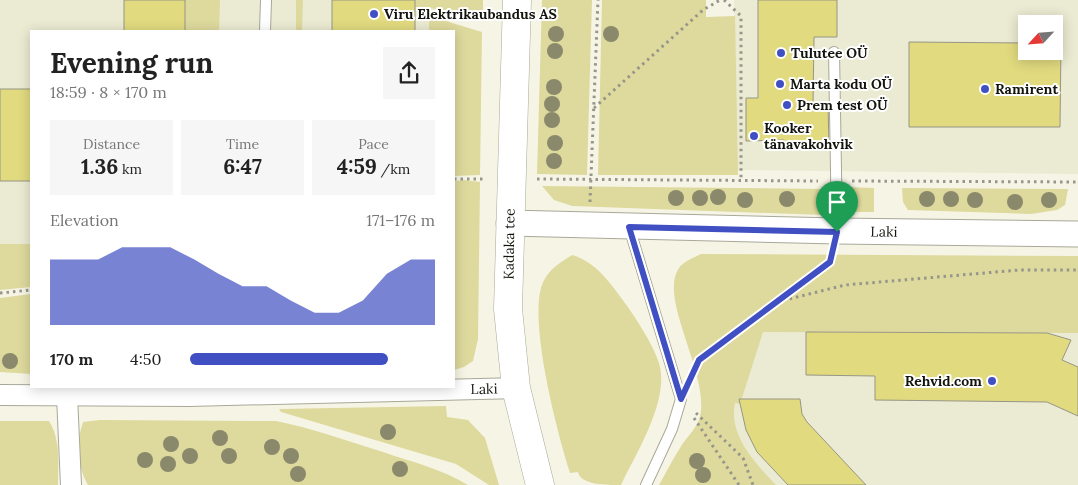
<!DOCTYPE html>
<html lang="en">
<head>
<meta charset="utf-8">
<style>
  :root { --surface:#fff; --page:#f6f6f6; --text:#222; --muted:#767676; --accent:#404fc2 }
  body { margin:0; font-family:Lora,serif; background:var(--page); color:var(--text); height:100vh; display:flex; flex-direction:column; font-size:19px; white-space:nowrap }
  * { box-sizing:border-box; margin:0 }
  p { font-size:16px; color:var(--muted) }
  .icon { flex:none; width:28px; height:28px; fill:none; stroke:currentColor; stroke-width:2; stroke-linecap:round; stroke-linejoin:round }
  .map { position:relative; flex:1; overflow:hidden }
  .details { position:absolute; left:30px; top:30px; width:425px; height:358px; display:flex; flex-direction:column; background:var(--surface); border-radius:0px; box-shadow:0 2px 12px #0003 }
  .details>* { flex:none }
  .needle { width:32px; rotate:244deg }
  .controls { position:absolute; left:1018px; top:15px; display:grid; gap:10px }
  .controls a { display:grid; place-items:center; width:45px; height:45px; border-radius:0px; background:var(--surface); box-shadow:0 2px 12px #0003; font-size:25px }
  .pin { position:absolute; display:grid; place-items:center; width:42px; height:42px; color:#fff; margin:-51px -21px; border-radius:50% 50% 50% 0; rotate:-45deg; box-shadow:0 0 5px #0007 }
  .pin .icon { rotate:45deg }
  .round { display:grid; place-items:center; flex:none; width:52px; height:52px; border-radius:0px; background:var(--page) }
  .head { display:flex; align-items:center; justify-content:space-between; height:85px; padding:0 20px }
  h1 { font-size:28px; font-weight:700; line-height:38px }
  .figures { display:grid; grid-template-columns:repeat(3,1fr); gap:8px; height:85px; padding:5px 20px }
  .figures div { display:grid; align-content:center; border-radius:0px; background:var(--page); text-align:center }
  .figures b { font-size:21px; font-weight:700 }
  .figures small { font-size:14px; font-weight:400 }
  .figures p { font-size:14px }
  .chart { height:140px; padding:10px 20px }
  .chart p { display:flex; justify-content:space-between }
  .chart svg { width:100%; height:90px; margin-top:5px; fill:var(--accent); opacity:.7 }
  ul { padding:0 20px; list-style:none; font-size:16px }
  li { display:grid; grid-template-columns:80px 60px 1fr; align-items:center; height:38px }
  li i { height:12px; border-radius:6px; background:var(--accent) }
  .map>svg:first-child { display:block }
  .built { fill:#ebead2; fill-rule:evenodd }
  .green { fill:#ded99d }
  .building { fill:#e1da7f; stroke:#979687 }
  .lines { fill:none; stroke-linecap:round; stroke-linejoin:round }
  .service-casing { stroke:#a9a899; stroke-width:12 }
  .minor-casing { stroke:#a9a899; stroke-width:22 }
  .tertiary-casing { stroke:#a9a899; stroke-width:27 }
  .secondary-casing { stroke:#a9a899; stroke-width:29 }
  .path { stroke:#96968a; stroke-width:3; stroke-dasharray:2.5 4; stroke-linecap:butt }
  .service { stroke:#fff; stroke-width:10 }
  .minor { stroke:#fff; stroke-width:20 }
  .tertiary { stroke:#fff; stroke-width:25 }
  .secondary { stroke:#fff; stroke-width:28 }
  .tree { fill:#8b896b }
  .route-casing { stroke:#fff; stroke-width:10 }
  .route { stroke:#404fc2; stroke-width:6 }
  .poi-dot { fill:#404fc2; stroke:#fff; stroke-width:2 }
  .labels { text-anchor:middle; stroke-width:4; stroke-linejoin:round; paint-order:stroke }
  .poi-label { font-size:14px; font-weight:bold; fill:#14140f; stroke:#fff; text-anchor:start }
  .street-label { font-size:14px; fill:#14140f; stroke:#fff }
</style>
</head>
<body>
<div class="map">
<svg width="1078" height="485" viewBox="0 0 1078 485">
  <rect width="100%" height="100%" fill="#f6f5e5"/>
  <path class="built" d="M 0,0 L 450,0 L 449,31 L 31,31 L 31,244 L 0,244 Z
    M 734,0 L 1078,0 L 1078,174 L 737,170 ZM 1026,24 L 1054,24 L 1054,51 L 1026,51 Z
    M 704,304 L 1078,324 L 1078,485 L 763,485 L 717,435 Z"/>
  <path class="green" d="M 185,0 L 220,0 L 219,31 L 185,31 Z
    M 296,0 L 303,0 L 302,31 L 296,31 Z
    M 415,0 L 483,0 L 483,18 L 474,18 L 439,9 L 415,7 Z
    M 542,0 L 592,0 L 587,175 L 537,174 Z
    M 602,0 L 706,0 L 706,17 L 735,16 L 738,175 L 598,175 Z
    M 439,19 L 482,32 L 480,175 L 454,176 L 454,31 L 429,31 L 429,20 Z
    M 464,180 L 480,182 L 478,339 L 473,361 L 464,367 L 454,370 L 454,181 Z
    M 542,186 L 829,189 L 831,199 L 828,212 L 823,215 L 572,206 L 554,200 Z
    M 847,187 L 874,188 L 874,212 L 847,212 Z
    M 902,188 L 1068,189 L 1065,205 L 1057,210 L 1031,214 L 908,210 L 903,202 Z
    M 0,244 L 31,244 L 31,287 L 0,290 Z
    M 701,254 L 1078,256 L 1078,333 L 763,332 L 740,404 L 735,403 C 728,435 756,464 776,485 L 659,485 C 666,473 672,460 680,448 C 685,439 695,430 699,420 C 713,379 657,299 679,268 C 684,261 693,258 701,254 Z
    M 572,255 C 594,261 609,281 622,299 C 634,315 653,344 659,363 C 670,400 637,452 621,485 C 607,485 580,485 578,472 L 570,473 C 557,433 530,327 541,288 C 546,271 558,264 572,255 Z
    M 31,294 L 31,374 L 0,372 L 0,298 Z
    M 446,406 L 447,417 L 468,420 L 485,438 L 499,485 L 489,485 L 456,464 L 281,412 L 279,409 Z
    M 100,420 L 276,421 C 312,428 347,441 383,452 C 412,462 442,469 468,485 L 88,485 C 77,466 76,443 83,422 Z
    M 0,421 L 49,421 C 61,440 58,463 58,485 L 0,485 Z"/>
  <path class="building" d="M 124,0 L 185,0 L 185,31 L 124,31 Z
    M 332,0 L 415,0 L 415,31 L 332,31 Z
    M 758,0 L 837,0 L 837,37 L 814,37 L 813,104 L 828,104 L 829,147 L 784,149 L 784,140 L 746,141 L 746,98 L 758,98 Z
    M 909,42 L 1026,43 L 1026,51 L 1054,51 L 1054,43 L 1061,43 L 1060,127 L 909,127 Z
    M 0,89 L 31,89 L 31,181 L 0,181 Z
    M 806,332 L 1047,333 L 1071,340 L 1062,360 L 1078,367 L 1078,416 L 1047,402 L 875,400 L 875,376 L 806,375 Z
    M 739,399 L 800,399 L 802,414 L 807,422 L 866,485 L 788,485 L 757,452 L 746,430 Z"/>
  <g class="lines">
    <g class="service-casing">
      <path id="service" d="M 265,31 L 266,0
        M 834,52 L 837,230
        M 629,227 L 681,399 L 672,429 L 646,485"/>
    </g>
    <g class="minor-casing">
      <g id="minor">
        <path id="s1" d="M 0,395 L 189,396 L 516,388"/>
        <path d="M 67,396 L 71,485"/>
      </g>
    </g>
    <g class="tertiary-casing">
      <g id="tertiary">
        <path id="s2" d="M 509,223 L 837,231 L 1078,234"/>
      </g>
    </g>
    <g class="secondary-casing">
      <path id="secondary" d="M 517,0 L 508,309 L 516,388 L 540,485"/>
    </g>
    <path class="path" d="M 724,0 L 741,16 L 741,181
      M 594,108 L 703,10 L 720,0
      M 454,179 L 485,179
      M 537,179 L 818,181
      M 852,181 L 1078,182
      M 590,202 L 598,0
      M 0,293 L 31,290
      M 777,302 L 845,285 L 1019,270 L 1078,270
      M 692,375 L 699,360 L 830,262 L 831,256
      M 696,413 L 743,458 L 753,485
      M 694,418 L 739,485"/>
    <use href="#service" class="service"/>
    <use href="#minor" class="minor"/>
    <use href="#tertiary" class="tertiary"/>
    <use href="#secondary" class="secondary"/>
  </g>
  <g class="tree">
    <circle cx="556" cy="34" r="8"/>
    <circle cx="611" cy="34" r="8"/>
    <circle cx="555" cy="51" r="8"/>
    <circle cx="554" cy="87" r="8"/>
    <circle cx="552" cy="104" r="8"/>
    <circle cx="552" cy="120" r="8"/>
    <circle cx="555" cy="143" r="8"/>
    <circle cx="554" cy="161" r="8"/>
    <circle cx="718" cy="197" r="8"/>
    <circle cx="676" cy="198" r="8"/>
    <circle cx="700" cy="198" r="8"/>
    <circle cx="825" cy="198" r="8"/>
    <circle cx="787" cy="199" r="8"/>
    <circle cx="927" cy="199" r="8"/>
    <circle cx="951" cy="199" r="8"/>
    <circle cx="745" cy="200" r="8"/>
    <circle cx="975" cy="200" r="8"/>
    <circle cx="1049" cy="200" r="8"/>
    <circle cx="1015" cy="202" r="8"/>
    <circle cx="10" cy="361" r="8"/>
    <circle cx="388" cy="432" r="8"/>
    <circle cx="220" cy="438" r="8"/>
    <circle cx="171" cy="444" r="8"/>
    <circle cx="272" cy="447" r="8"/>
    <circle cx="190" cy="456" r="8"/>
    <circle cx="229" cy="456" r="8"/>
    <circle cx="291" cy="456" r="8"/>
    <circle cx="145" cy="460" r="8"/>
    <circle cx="697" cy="461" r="8"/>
    <circle cx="168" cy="464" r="8"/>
    <circle cx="400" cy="469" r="8"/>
    <circle cx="298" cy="474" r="8"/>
    <circle cx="703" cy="475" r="8"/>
  </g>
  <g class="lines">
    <g class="route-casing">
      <path id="route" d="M 629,227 L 837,232 L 830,262 L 699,360 L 681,399 Z"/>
    </g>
    <use href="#route" class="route"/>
  </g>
  <g class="poi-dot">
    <circle cx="374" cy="14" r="5"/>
    <circle cx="781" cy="53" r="5"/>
    <circle cx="780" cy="84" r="5"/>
    <circle cx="985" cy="89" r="5"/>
    <circle cx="787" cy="105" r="5"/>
    <circle cx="754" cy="136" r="5"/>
    <circle cx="992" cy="381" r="5"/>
  </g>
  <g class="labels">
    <g class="poi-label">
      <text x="384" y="19">Viru Elektrikaubandus AS</text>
      <text x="791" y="58">Tulutee OÜ</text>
      <text x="790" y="89">Marta kodu OÜ</text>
      <text x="995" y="94">Ramirent</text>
      <text x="797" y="110">Prem test OÜ</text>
      <text x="764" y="133">Kooker<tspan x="764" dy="16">tänavakohvik</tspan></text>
      <text x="982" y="386" text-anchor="end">Rehvid.com</text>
    </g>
    <g class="street-label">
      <text dy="5" stroke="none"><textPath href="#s2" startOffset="375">Laki</textPath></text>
      <text transform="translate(509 244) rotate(-89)" y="5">Kadaka tee</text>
      <text dy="5" stroke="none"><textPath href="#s1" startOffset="484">Laki</textPath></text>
    </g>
  </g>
</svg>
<div class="controls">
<a><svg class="needle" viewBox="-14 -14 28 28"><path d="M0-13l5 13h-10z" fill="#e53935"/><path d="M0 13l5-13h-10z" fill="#767676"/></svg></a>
</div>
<div class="pin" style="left:837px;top:232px;background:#1e9e55"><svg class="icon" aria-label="arrive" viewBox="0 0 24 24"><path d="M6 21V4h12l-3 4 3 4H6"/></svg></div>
<section class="details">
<div class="head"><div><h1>Evening run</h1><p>18:59 · 8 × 170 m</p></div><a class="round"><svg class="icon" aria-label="share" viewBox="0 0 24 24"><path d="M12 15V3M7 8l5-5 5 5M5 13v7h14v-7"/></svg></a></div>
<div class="figures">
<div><p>Distance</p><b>1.36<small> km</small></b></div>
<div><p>Time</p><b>6:47</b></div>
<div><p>Pace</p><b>4:59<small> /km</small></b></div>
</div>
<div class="chart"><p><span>Elevation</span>171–176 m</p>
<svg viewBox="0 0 160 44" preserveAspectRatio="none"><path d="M0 44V12L10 12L20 12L30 6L40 6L50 6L60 12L70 19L80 25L90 25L100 32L110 38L120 38L130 32L140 19L150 12L160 12V44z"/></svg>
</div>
<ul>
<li><b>170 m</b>4:50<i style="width:81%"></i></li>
</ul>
</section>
</div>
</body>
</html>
